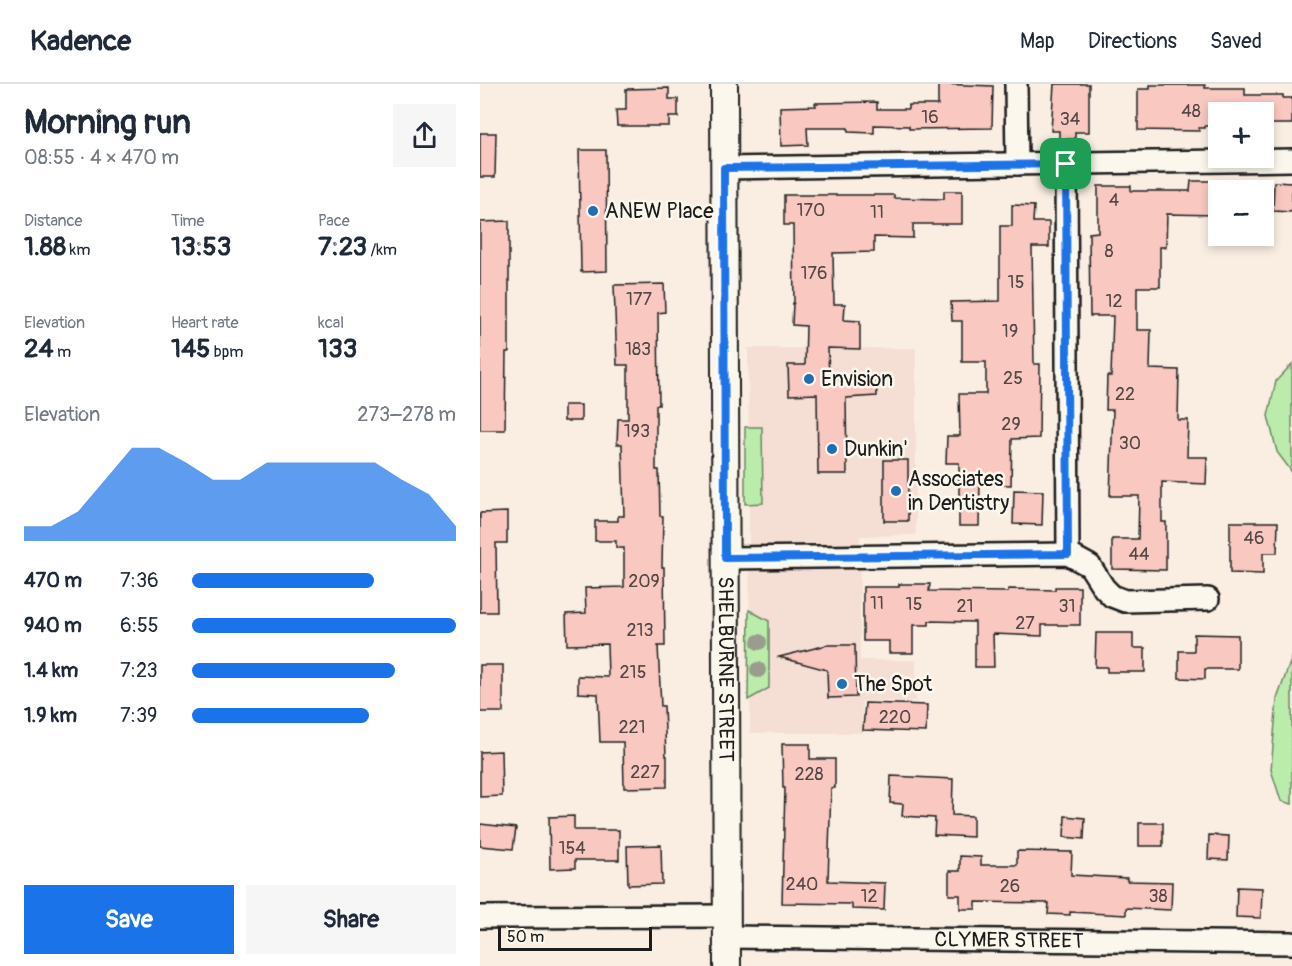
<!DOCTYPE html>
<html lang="en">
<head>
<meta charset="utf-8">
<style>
  :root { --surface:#fff; --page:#f6f6f7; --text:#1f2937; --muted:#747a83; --line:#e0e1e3; --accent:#1a73e8 }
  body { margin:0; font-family:Pangolin,sans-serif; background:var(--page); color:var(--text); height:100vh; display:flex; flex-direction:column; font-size:22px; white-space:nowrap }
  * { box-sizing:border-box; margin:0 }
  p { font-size:20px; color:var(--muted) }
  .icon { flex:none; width:33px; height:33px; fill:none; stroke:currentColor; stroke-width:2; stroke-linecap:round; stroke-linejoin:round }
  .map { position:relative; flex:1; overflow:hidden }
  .details { display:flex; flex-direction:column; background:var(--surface); width:480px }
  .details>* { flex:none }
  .buttons { position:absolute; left:728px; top:18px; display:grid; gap:12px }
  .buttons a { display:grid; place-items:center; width:66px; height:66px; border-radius:0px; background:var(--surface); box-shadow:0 3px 9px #0003; font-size:30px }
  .scale { position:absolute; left:18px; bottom:15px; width:154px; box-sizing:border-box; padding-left:6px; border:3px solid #1c1c1c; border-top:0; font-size:16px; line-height:21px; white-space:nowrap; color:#1c1c1c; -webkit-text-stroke:4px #fbf7ec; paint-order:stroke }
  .pin { position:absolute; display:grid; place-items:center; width:51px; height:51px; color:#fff; margin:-26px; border-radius:12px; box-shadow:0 3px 9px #0006 }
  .round { display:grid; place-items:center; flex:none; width:63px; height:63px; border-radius:0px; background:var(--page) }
  .head { display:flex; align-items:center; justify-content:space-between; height:102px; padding:0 24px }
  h1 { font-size:33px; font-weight:800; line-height:45px }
  .figures { display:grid; grid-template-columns:repeat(3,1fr); gap:9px; height:102px; padding:6px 24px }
  .figures div { display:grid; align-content:center }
  .figures b { font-size:26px; font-weight:800 }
  .figures small { font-size:16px; font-weight:400 }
  .figures p { font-size:16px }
  .chart { height:168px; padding:12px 24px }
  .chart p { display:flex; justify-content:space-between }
  .chart svg { width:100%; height:108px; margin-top:6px; fill:var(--accent); opacity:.7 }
  .cta { display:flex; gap:12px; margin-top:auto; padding:12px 24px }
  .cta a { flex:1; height:69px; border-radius:0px; background:var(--accent); color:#fff; font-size:24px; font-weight:800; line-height:69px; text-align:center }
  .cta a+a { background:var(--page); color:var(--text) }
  ul { padding:0 24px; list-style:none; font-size:20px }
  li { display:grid; grid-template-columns:96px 72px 1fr; align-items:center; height:45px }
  li i { height:15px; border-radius:8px; background:var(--accent) }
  header { display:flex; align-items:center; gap:36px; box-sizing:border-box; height:84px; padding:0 30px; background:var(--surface); border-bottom:2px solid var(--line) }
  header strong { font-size:28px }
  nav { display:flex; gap:33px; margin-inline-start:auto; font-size:21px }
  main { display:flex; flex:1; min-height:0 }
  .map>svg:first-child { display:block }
  .built { fill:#f5dfd5 }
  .green { fill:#bbecac; stroke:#6c8464; stroke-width:1.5 }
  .building { fill:#f8c8c1; stroke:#1c1c1c; stroke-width:1.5 }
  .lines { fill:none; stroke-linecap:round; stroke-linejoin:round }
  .minor-casing { stroke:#1c1c1c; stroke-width:26 }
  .major-casing { stroke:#1c1c1c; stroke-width:30 }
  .minor { stroke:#fbf7ec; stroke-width:21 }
  .major { stroke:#fbf7ec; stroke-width:26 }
  .tree { fill:#9a9d8d }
  .route-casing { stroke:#fff; stroke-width:12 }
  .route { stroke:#1a73e8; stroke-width:8 }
  .poi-dot { fill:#1f6fb2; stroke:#fbf7ec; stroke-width:2 }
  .labels { text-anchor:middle; stroke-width:5; stroke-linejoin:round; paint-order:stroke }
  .number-label { font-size:18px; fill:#534745 }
  .poi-label { font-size:21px; fill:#1c1c1c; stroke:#fbf7ec; text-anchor:start }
  .street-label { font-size:21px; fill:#1c1c1c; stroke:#fbf7ec }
</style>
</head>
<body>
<header>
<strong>Kadence</strong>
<nav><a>Map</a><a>Directions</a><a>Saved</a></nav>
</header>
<main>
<section class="details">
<div class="head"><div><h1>Morning run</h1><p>08:55 · 4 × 470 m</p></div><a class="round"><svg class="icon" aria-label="share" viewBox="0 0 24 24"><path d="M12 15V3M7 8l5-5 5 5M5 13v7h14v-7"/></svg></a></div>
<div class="figures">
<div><p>Distance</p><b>1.88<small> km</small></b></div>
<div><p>Time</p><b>13:53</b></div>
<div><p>Pace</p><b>7:23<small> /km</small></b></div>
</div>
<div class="figures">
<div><p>Elevation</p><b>24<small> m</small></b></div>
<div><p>Heart rate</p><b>145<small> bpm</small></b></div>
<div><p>kcal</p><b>133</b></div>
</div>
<div class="chart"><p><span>Elevation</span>273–278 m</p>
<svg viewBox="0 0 160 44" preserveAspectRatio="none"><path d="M0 44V38L10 38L20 32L30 19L40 6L50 6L60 12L70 19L80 19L90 12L100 12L110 12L120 12L130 12L140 19L150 25L160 38V44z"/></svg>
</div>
<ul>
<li><b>470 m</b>7:36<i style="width:69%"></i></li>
<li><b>940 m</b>6:55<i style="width:100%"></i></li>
<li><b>1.4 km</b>7:23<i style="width:77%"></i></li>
<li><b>1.9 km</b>7:39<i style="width:67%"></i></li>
</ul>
<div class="cta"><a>Save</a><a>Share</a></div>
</section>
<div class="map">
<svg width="812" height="882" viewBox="0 0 812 882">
  <rect width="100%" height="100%" fill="#faeee3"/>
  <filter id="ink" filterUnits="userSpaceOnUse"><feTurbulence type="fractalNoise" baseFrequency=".0167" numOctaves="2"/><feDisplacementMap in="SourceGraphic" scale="12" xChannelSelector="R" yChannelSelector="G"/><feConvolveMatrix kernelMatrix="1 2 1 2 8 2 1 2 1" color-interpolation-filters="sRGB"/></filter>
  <g filter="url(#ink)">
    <path class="built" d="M 268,264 L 436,264 L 436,451 L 380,452 L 380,576 L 436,576 L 436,617 L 382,617 L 382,649 L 270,649 Z"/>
    <path class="green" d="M 812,280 L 812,388 L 797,368 L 788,332 L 796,297 Z
      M 265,343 L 282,343 L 283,419 L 265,420 Z
      M 269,526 L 289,537 L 289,604 L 268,616 Z
      M 812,573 L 812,720 L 801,717 L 791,686 L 797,615 Z"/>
    <path class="building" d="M 458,0 L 513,2 L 512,44 L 429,45 L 429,42 L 394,41 L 394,49 L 368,48 L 368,44 L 327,44 L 328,61 L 301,62 L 300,23 L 336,22 L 335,19 L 397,18 L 397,25 L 428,25 L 428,21 L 458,21 Z
      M 574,0 L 609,0 L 609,48 L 595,48 L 595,55 L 579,55 L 579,47 L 571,47 Z
      M 670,1 L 725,1 L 725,4 L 765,4 L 765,11 L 803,11 L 803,14 L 812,14 L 812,40 L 783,40 L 783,28 L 738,28 L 738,42 L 725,42 L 725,44 L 719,44 L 719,47 L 658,46 L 658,5 L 670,5 Z
      M 189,4 L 189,15 L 198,15 L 198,33 L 189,33 L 189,42 L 137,42 L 136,26 L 146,26 L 146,5 Z
      M 0,49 L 16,49 L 15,93 L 0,93 Z
      M 99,66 L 126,66 L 127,187 L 101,188 Z
      M 711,97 L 738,97 L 738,131 L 687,130 L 686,163 L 680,163 L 680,203 L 657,203 L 657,246 L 671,246 L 670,285 L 699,286 L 698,336 L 708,336 L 707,373 L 727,373 L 726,400 L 682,398 L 682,438 L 686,438 L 686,486 L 632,485 L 632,455 L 658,455 L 659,412 L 630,412 L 633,326 L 626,326 L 627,292 L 631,292 L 633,232 L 610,232 L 609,149 L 618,148 L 618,102 L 651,102 L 651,107 L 710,107 Z
      M 794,98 L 812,99 L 812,128 L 793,127 Z
      M 464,107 L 482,107 L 482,140 L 433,140 L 433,154 L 394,153 L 394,168 L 353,169 L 354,220 L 365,220 L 364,236 L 380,237 L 380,265 L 348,264 L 349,296 L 396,294 L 397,312 L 366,314 L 367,390 L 338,390 L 337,310 L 309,311 L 308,281 L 325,281 L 326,242 L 312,241 L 313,219 L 314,219 L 313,141 L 304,141 L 304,111 L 414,111 L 414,114 L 464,115 Z
      M 532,121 L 554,122 L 553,138 L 569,138 L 569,163 L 552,163 L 554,280 L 560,280 L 559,354 L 532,355 L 531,401 L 500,400 L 499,442 L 479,442 L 479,379 L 466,379 L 467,352 L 480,352 L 479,310 L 506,310 L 506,278 L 482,278 L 482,237 L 472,237 L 471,218 L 520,217 L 520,142 L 532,142 Z
      M 29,137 L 29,268 L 26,268 L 25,346 L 0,346 L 0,138 Z
      M 184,200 L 185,228 L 178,229 L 179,321 L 176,321 L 176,386 L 179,386 L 180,432 L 183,432 L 182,483 L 184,483 L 185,562 L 178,562 L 181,622 L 184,622 L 186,672 L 187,672 L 187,703 L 144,704 L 143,658 L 120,658 L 118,610 L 98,609 L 98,592 L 128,593 L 127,560 L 87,561 L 86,530 L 106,529 L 105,504 L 144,503 L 144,464 L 136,464 L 136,457 L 115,457 L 115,437 L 138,437 L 138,432 L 144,432 L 142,360 L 137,360 L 138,335 L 148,335 L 148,281 L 137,281 L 134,201 Z
      M 84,321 L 101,321 L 101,337 L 84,337 Z
      M 404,376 L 428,376 L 428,437 L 404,437 Z
      M 534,406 L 563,407 L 562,441 L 533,440 Z
      M 27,428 L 27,459 L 16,459 L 17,528 L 0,528 L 0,429 Z
      M 750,438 L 798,438 L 797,469 L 783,469 L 783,490 L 750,489 Z
      M 419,500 L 450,500 L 449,507 L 528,508 L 528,505 L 575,506 L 575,503 L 600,503 L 600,541 L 562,541 L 562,552 L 513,550 L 514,583 L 495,583 L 495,538 L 449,537 L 449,541 L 433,541 L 433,569 L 409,569 L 409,557 L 383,557 L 383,503 L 419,503 Z
      M 616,549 L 653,549 L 653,564 L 665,564 L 665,588 L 627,588 L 627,583 L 615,583 Z
      M 714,550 L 758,551 L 758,585 L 725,585 L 725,595 L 699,594 L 699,567 L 714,567 Z
      M 347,561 L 375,561 L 376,613 L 348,614 L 347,586 L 299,573 Z
      M 0,581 L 23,581 L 23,628 L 0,628 Z
      M 385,619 L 447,621 L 446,648 L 383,646 Z
      M 302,660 L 330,660 L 330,675 L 355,675 L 355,704 L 351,704 L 348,797 L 405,799 L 404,826 L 372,825 L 372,820 L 302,819 L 305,704 L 303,704 Z
      M 21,667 L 22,712 L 0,713 L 0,668 Z
      M 411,692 L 473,695 L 472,731 L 493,732 L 493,753 L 454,751 L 455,734 L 422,732 L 423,720 L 410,719 Z
      M 94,732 L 94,746 L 139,746 L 139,776 L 95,776 L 95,784 L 70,785 L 69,733 Z
      M 585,732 L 605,734 L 604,755 L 584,753 Z
      M 659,739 L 683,739 L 683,762 L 659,762 Z
      M 0,740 L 36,744 L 33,765 L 0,762 Z
      M 729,751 L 749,752 L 748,776 L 728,775 Z
      M 181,761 L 182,800 L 148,801 L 147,762 Z
      M 537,767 L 592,768 L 591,791 L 647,794 L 647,797 L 692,798 L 691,826 L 646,824 L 646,831 L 590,828 L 590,831 L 568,830 L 569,819 L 496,818 L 496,825 L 480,825 L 480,811 L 469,811 L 469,787 L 480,787 L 480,772 L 501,773 L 501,781 L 537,781 Z
      M 757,803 L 782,804 L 781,834 L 756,833 Z"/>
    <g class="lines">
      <g class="minor-casing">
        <g id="minor">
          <path d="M 536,0 L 537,80"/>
          <path d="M 586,79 L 588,470"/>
          <path d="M 244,84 L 812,76"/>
          <path d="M 245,474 L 588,470 L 610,482 L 624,504 L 632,512 L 645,517 L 728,515"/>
          <path d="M 0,833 L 247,832"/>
          <path id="s1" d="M 247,853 L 812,859"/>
        </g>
      </g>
      <g class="major-casing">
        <g id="major">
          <path id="s2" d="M 244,0 L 247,882"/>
        </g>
      </g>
      <use href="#minor" class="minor"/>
      <use href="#major" class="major"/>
    </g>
    <g class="tree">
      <circle cx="279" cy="558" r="8"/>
      <circle cx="278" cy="586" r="8"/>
    </g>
  </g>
  <g class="lines" filter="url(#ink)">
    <g class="route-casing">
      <path id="route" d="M 586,80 L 588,470 L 245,474 L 244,84 Z"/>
    </g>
    <use href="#route" class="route"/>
  </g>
  <g class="poi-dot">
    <circle cx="113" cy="127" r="6"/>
    <circle cx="329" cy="295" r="6"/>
    <circle cx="352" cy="365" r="6"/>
    <circle cx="416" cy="407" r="6"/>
    <circle cx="362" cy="600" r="6"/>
  </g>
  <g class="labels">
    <g class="number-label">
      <text x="711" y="33">48</text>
      <text x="450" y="39">16</text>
      <text x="590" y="41">34</text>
      <text x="634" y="122">4</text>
      <text x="331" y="132">170</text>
      <text x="397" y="134">11</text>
      <text x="629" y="173">8</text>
      <text x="334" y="195">176</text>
      <text x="536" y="204">15</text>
      <text x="159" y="221">177</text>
      <text x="634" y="223">12</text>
      <text x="530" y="253">19</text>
      <text x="158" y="271">183</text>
      <text x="533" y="300">25</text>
      <text x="645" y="316">22</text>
      <text x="531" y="346">29</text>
      <text x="157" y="353">193</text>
      <text x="650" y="365">30</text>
      <text x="774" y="460">46</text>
      <text x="659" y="476">44</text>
      <text x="164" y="503">209</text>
      <text x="397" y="525">11</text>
      <text x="434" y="526">15</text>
      <text x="485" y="528">21</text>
      <text x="587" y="528">31</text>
      <text x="545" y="545">27</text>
      <text x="160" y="552">213</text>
      <text x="153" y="594">215</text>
      <text x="415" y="639">220</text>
      <text x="152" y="649">221</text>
      <text x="165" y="694">227</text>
      <text x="329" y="696">228</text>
      <text x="92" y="770">154</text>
      <text x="322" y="806">240</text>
      <text x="530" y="808">26</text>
      <text x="389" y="818">12</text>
      <text x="678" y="818">38</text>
    </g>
    <g class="poi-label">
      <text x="125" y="134">ANEW Place</text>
      <text x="341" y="302">Envision</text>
      <text x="364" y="372">Dunkin'</text>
      <text x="428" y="402">Associates<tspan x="428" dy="24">in Dentistry</tspan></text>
      <text x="374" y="607">The Spot</text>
    </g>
    <g class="street-label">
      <text dy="7" stroke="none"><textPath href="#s2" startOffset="585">SHELBURNE STREET</textPath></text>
      <text dy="7" stroke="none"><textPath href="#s1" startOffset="282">CLYMER STREET</textPath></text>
    </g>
  </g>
</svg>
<div class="buttons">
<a>+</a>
<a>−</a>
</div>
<div class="scale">50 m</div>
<div class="pin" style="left:586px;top:80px;background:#1e9e55"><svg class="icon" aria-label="arrive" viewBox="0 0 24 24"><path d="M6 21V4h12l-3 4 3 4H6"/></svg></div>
</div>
</main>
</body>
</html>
